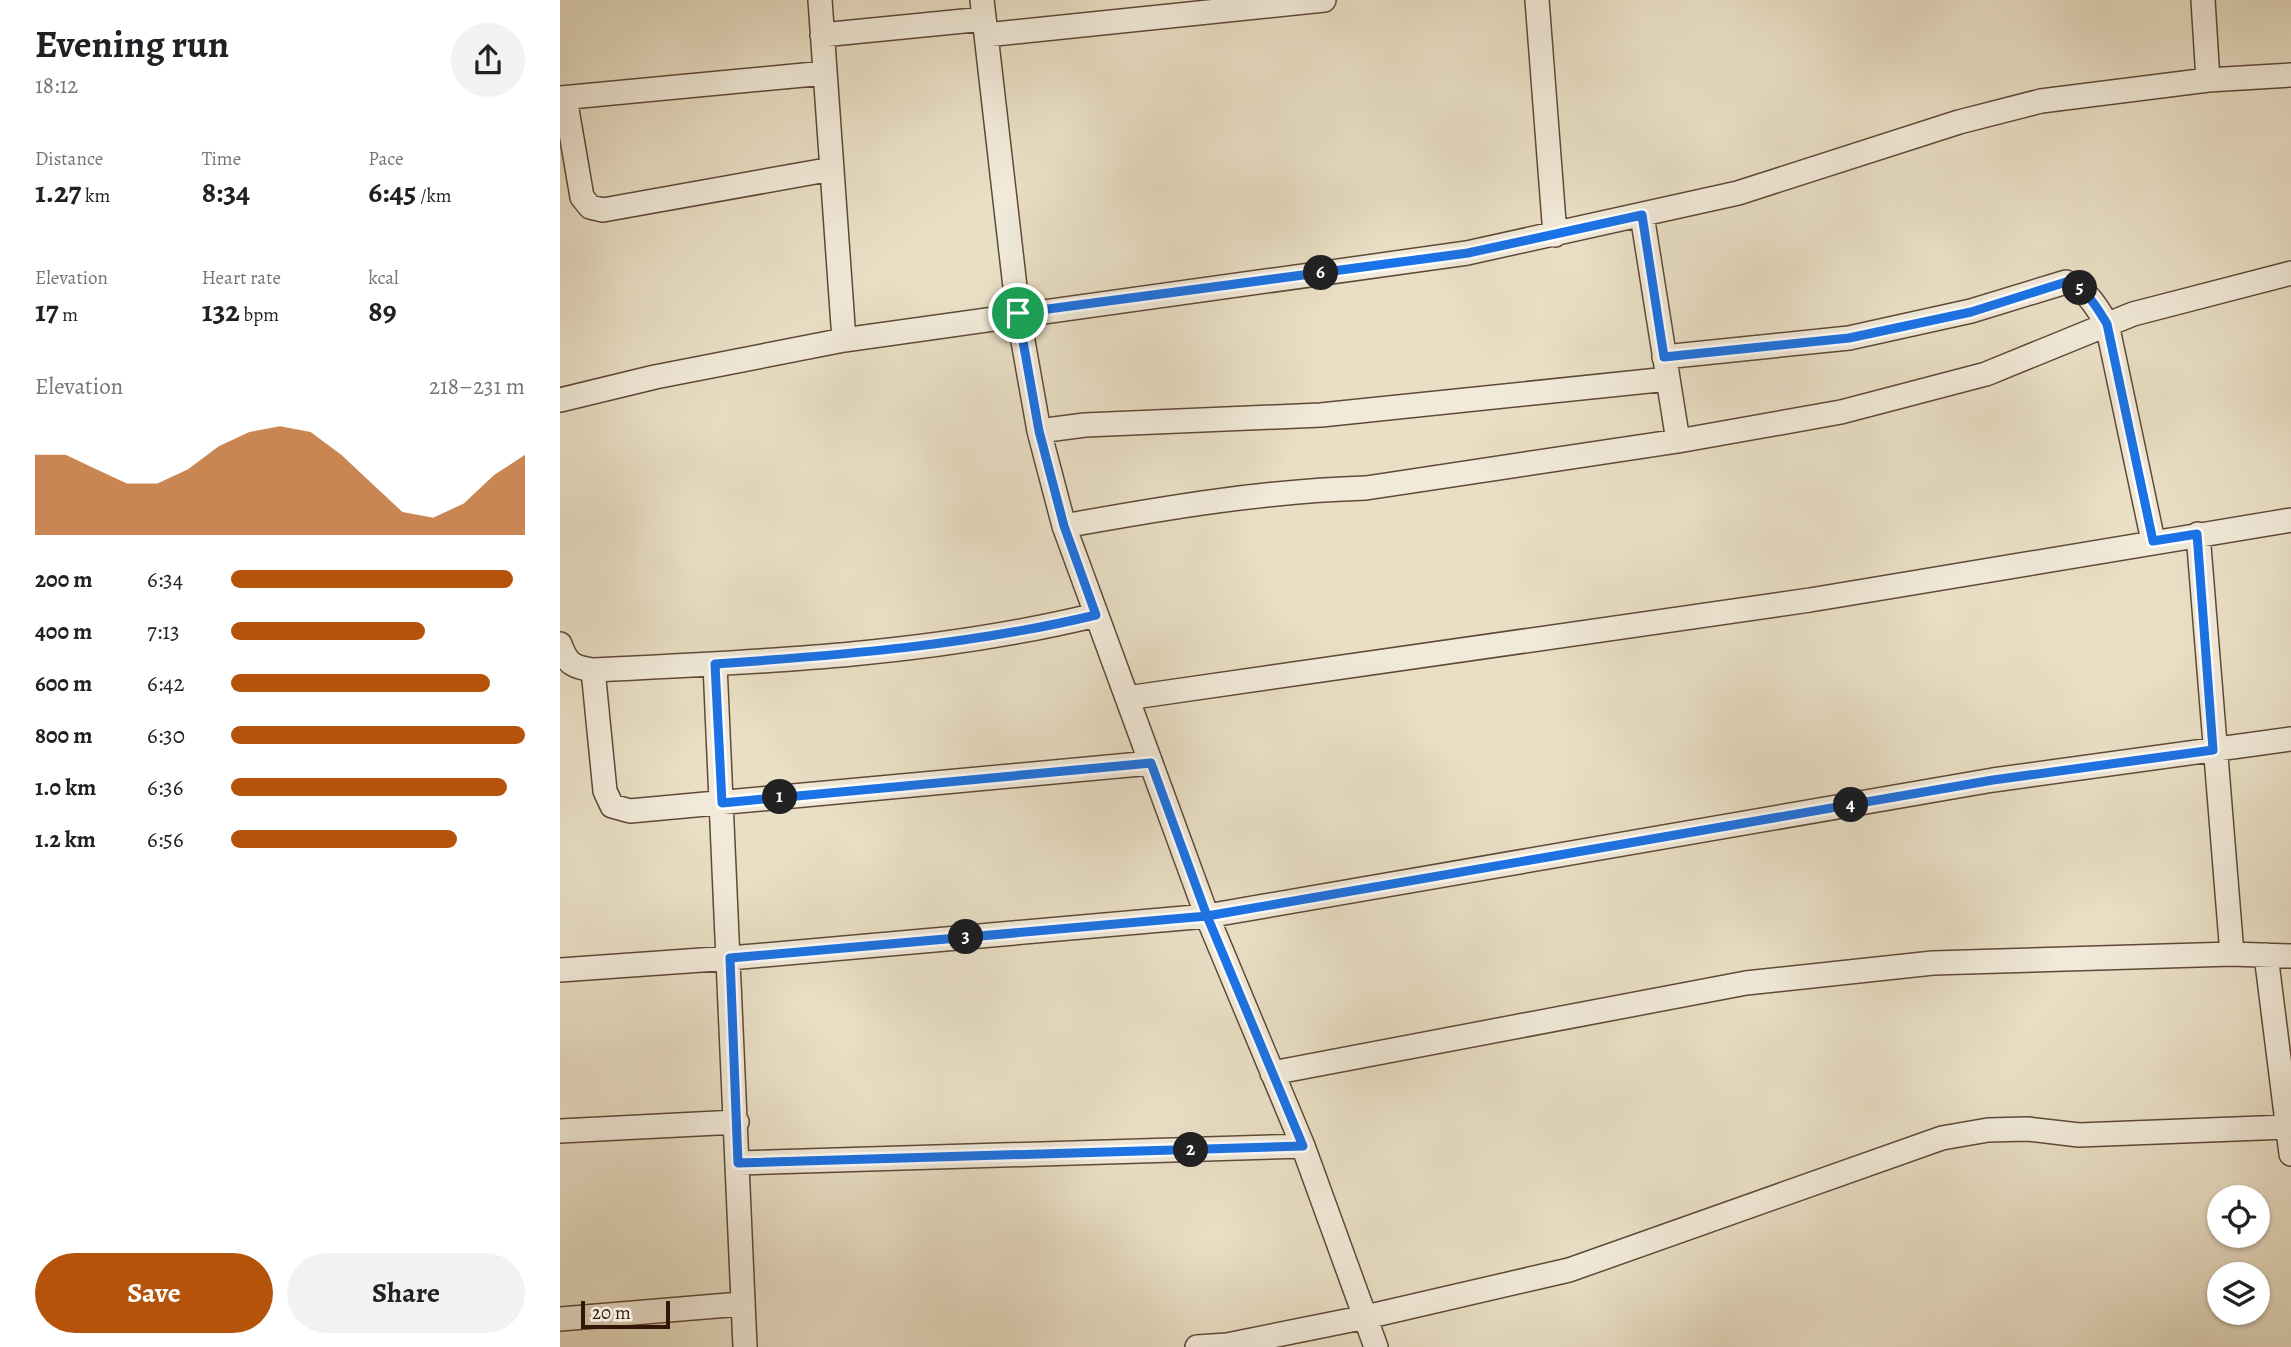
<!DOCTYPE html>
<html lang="en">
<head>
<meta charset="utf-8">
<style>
  :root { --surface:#fff; --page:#f2f2f2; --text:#202124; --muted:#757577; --accent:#b45309 }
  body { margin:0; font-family:Alegreya,serif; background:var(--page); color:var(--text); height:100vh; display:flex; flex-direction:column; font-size:26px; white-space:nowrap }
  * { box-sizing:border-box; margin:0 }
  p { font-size:23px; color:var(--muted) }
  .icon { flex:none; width:38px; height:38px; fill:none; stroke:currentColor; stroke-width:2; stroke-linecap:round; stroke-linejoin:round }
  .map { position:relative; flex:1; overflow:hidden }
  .panel { display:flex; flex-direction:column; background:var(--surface); width:560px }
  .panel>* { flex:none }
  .tools { position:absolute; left:1647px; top:1185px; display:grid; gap:14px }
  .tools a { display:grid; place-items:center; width:63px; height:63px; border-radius:50%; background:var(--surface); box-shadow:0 2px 5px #0004; font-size:35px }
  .scale { position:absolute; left:21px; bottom:18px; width:89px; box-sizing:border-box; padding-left:7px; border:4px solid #321709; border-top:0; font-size:19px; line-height:24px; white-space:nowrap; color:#321709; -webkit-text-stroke:5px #f1ead9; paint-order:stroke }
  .pin { position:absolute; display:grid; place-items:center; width:60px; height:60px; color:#fff; margin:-30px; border:4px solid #fff; border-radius:50%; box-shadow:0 2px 7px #0007 }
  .km { position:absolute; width:35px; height:35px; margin:-18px; border-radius:50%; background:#222; color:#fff; font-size:19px; line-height:35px; text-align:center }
  .round { display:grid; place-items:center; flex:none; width:74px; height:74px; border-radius:37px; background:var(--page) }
  .summary { display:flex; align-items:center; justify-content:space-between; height:119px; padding:0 35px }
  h1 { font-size:38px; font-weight:700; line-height:52px }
  .figures { display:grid; grid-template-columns:repeat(3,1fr); gap:10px; height:119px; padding:7px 35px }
  .figures div { display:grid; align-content:center }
  .figures b { font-size:30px; font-weight:700 }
  .figures small { font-size:19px; font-weight:400 }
  .figures p { font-size:19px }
  .chart { height:196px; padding:14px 35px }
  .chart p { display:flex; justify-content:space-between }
  .chart svg { width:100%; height:126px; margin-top:7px; fill:var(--accent); opacity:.7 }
  .cta { display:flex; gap:14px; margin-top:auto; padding:14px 35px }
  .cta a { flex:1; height:80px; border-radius:42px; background:var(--accent); color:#fff; font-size:28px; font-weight:700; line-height:80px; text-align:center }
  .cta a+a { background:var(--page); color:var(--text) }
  ul { padding:0 35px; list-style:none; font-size:23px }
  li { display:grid; grid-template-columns:112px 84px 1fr; align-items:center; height:52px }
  li i { height:18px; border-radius:9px; background:var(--accent) }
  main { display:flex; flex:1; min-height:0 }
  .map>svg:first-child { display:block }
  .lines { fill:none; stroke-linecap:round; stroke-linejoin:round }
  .minor-casing { stroke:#604938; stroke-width:26 }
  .minor { stroke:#f1ead9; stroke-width:23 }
  .route-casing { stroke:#fff; stroke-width:14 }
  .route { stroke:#1a73e8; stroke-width:9 }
</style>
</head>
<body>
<main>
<section class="panel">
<div class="summary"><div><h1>Evening run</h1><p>18:12</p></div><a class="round"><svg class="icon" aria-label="share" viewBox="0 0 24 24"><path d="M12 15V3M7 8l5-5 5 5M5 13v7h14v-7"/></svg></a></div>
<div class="figures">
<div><p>Distance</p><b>1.27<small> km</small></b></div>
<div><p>Time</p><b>8:34</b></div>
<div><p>Pace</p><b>6:45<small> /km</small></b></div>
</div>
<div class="figures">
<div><p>Elevation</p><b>17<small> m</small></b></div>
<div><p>Heart rate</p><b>132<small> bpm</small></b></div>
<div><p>kcal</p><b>89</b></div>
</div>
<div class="chart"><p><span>Elevation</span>218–231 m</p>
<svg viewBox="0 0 160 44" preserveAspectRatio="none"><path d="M0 44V16L10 16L20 21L30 26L40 26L50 21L60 13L70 8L80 6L90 8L100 16L110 26L120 36L130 38L140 33L150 23L160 16V44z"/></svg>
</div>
<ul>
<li><b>200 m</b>6:34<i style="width:96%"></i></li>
<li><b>400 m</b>7:13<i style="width:66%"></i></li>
<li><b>600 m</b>6:42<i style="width:88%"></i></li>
<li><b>800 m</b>6:30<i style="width:100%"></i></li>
<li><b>1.0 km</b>6:36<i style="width:94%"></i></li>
<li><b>1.2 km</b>6:56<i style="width:77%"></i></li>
</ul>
<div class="cta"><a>Save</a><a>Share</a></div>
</section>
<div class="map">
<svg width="1731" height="1347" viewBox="0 0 1731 1347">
  <rect width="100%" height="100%" fill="#e9dfc5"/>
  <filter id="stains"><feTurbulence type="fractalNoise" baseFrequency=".00286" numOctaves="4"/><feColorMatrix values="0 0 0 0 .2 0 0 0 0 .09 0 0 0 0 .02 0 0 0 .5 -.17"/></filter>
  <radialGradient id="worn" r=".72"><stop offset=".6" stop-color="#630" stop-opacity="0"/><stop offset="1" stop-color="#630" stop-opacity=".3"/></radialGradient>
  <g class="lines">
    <g class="minor-casing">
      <path id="minor" d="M 260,0 L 284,340
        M 422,0 L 458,313 L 479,431 L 504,526 L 647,916 L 743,1146 L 816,1347
        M 977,0 L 995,235
        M 1643,0 L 1648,80
        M 262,35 L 424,19
        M 426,35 L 764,0
        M 0,98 L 265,73
        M 5,98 L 22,197 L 30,207 L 43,210 L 272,169
        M 1082,215 L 1118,441
        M 1104,357 L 1289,338 L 1411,311 L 1506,282 C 1527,289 1536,306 1547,324 L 1593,541
        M 0,400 L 95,377 L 284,340 L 907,253 L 1178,193 L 1399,122 L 1481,101 L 1648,80 L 1731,75
        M 479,431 L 525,425 L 761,415 L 1108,379
        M 504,526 C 604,508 704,491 806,488 L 1118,441 L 1281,412 L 1426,374 L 1573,314 L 1731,273
        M 1638,534 L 1672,954
        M 0,644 C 7,664 13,667 33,670 C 202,662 372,655 536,615
        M 155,664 L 185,1347
        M 33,670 L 45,791 L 52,806 L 70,811 L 591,763
        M 567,698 L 1250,600 L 1731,520
        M 1706,955 L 1731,1154
        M 0,970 L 170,958 L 647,916 L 1433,780 L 1731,739
        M 712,1073 L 1186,983 L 1373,963 L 1672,954 L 1731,956
        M 0,1131 L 177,1122
        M 178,1163 L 743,1146
        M 0,1319 L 181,1304
        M 637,1347 L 667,1345 L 806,1317 L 1009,1270 L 1382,1138 L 1428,1130 L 1468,1129 L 1519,1135 L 1727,1127"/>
    </g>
    <use href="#minor" class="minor"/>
  </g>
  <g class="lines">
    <g class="route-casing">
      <path id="route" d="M 458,313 L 479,431 L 504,526 L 536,615 C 411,645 283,655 155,664 L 162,803 L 591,763 L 647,916 L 743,1146 L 178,1163 L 170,958 L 647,916 L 1433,780 L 1653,750 L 1637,534 L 1593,541 L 1547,324 C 1536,306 1527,289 1506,282 L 1411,312 L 1289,338 L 1104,357 L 1082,215 L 908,253 L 458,313"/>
    </g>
    <use href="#route" class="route"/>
  </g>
  <rect width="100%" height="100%" filter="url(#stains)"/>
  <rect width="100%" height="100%" fill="url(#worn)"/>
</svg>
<div class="tools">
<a><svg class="icon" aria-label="locate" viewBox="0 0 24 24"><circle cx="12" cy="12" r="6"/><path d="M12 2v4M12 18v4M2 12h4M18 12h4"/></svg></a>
<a><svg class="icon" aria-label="layers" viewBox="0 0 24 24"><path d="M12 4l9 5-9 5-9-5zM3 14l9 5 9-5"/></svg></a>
</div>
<div class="scale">20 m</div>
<div class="pin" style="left:458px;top:313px;background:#1e9e55"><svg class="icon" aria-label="arrive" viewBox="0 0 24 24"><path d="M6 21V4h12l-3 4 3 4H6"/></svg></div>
<b class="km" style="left:220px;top:797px">1</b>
<b class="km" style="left:631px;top:1150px">2</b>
<b class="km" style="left:406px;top:937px">3</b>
<b class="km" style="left:1291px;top:805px">4</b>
<b class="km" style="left:1520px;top:288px">5</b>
<b class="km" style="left:761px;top:273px">6</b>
</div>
</main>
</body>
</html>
